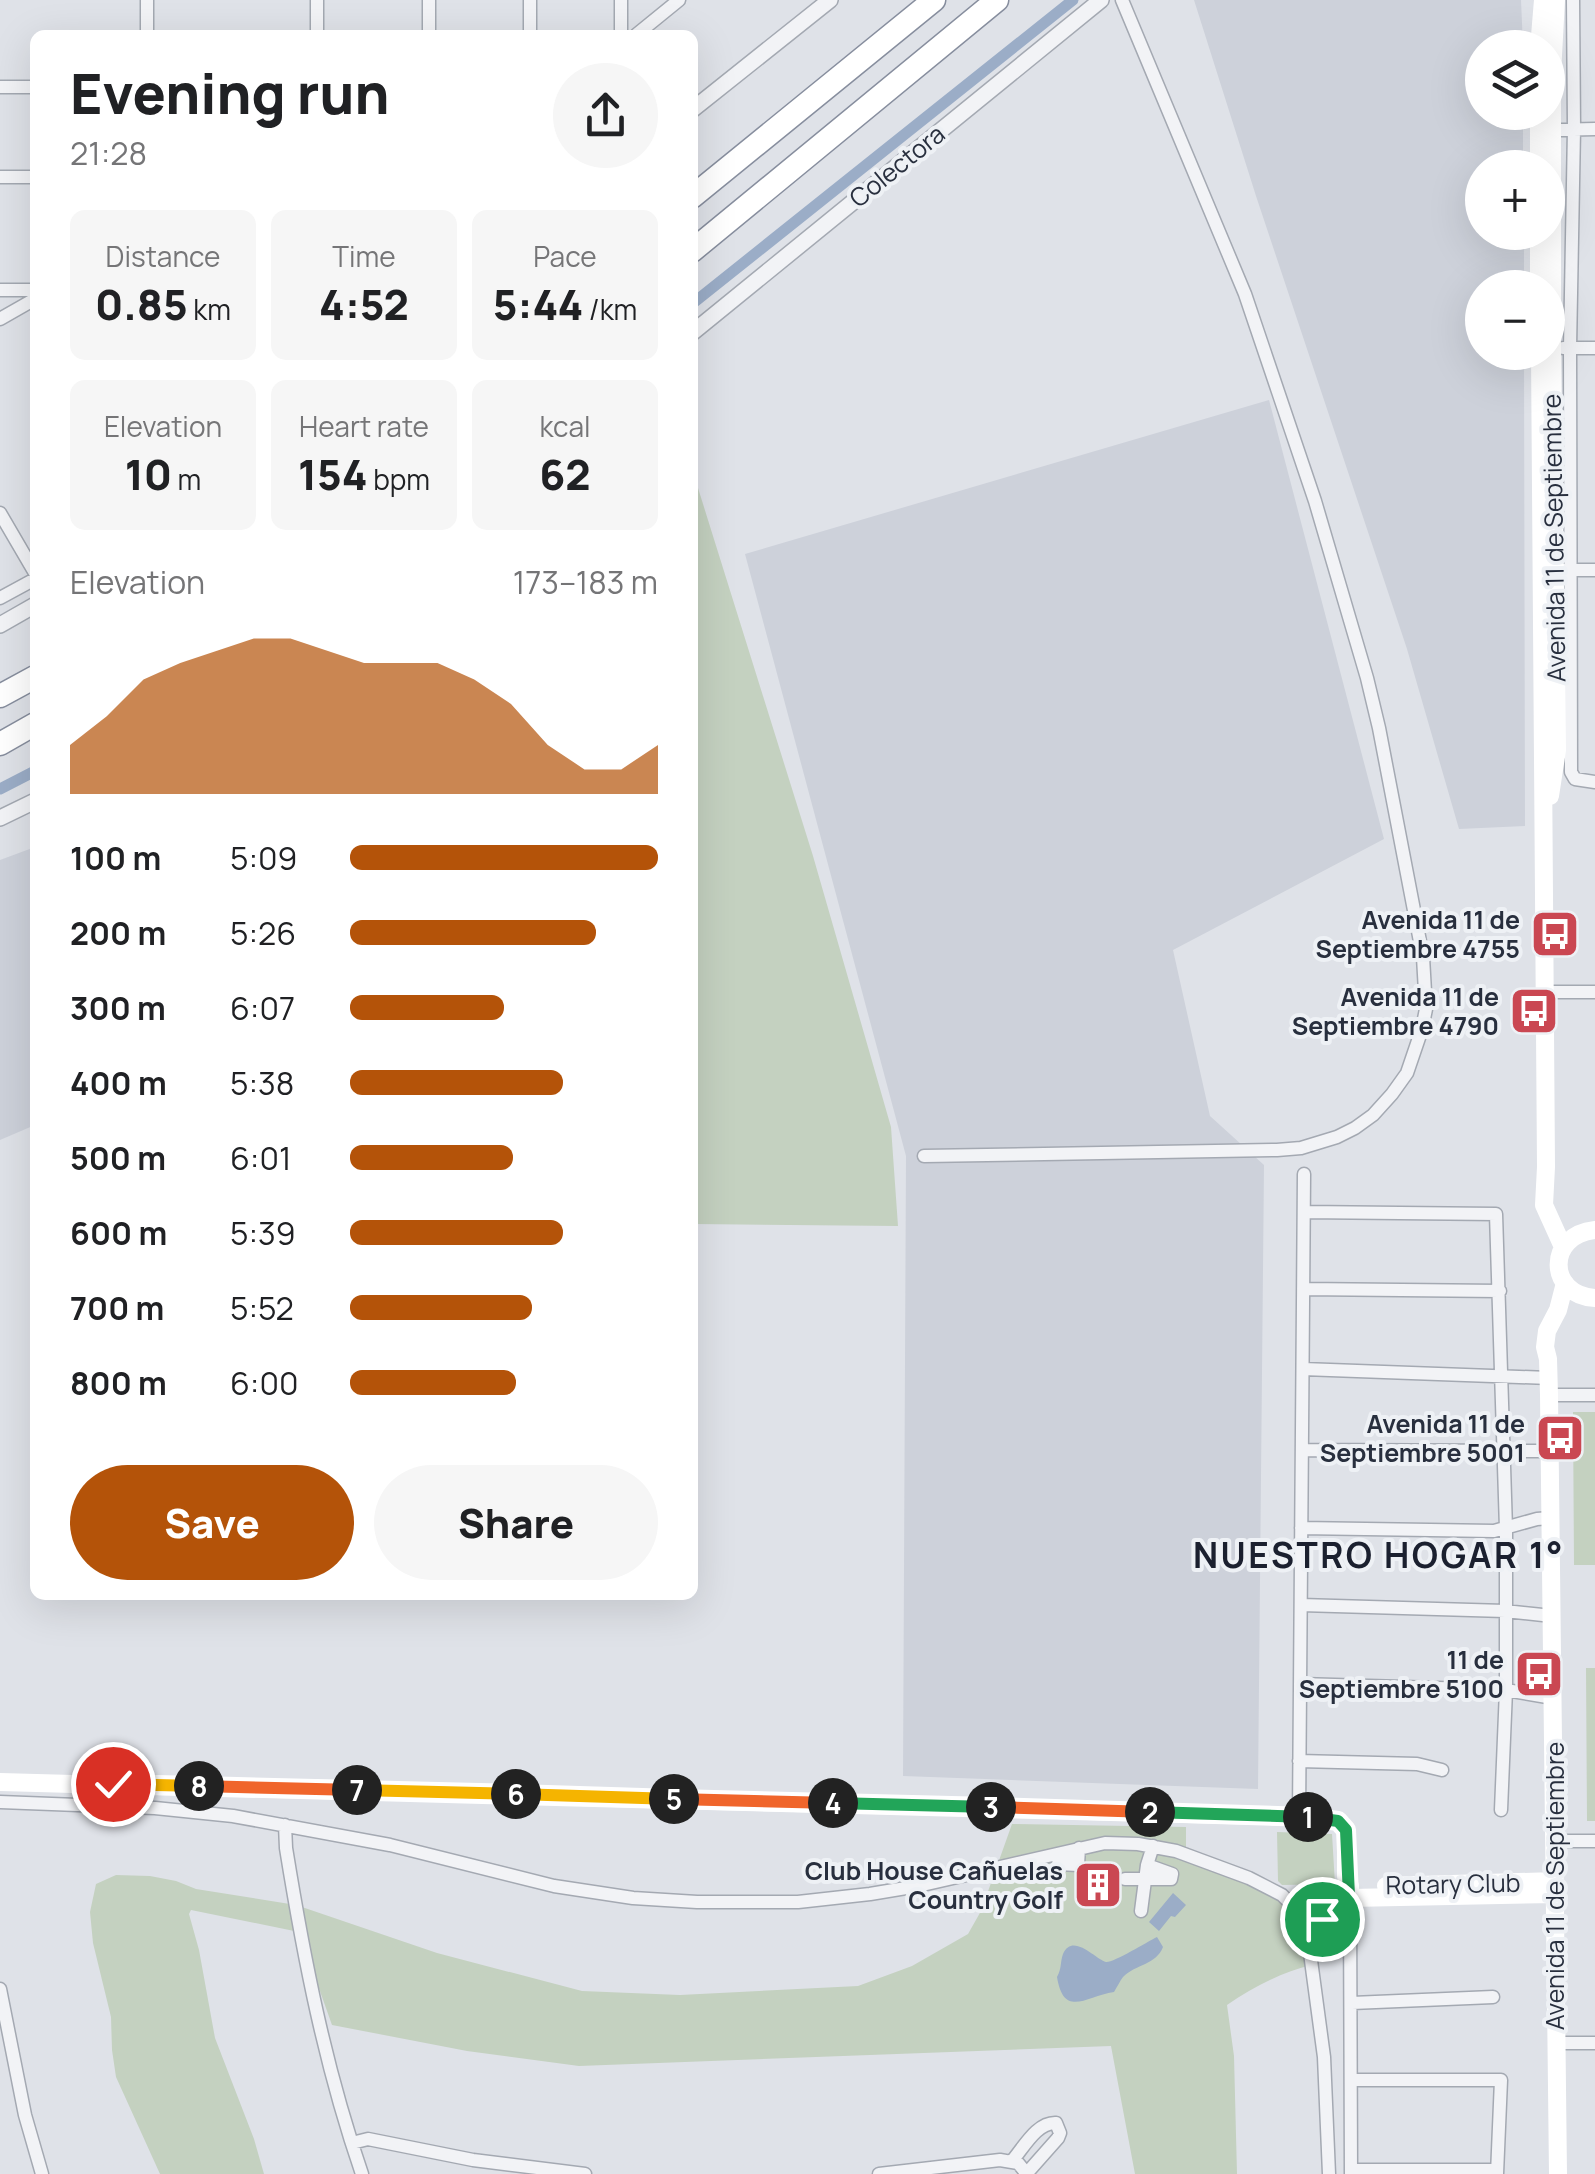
<!DOCTYPE html>
<html lang="en">
<head>
<meta charset="utf-8">
<style>
  :root { --surface:#fff; --page:#f6f6f6; --text:#202124; --muted:#757577; --accent:#b45309 }
  body { margin:0; font-family:Manrope,sans-serif; background:var(--page); color:var(--text); height:100vh; display:flex; flex-direction:column; font-size:38px; white-space:nowrap }
  * { box-sizing:border-box; margin:0 }
  p { font-size:32px; color:var(--muted) }
  .icon { flex:none; width:55px; height:55px; fill:none; stroke:currentColor; stroke-width:2; stroke-linecap:round; stroke-linejoin:round }
  .map { position:relative; flex:1; overflow:hidden }
  .drawer { position:absolute; left:30px; top:30px; width:668px; height:1570px; display:flex; flex-direction:column; background:var(--surface); border-radius:15px; box-shadow:0 10px 40px #0002 }
  .drawer>* { flex:none }
  .buttons { position:absolute; left:1465px; top:30px; display:grid; gap:20px }
  .buttons a { display:grid; place-items:center; width:100px; height:100px; border-radius:50%; background:var(--surface); box-shadow:0 10px 40px #0002; font-size:50px }
  .pin { position:absolute; display:grid; place-items:center; width:85px; height:85px; color:#fff; margin:-42px; border:5px solid #fff; border-radius:50%; box-shadow:0 2px 10px #0007 }
  .km { position:absolute; width:50px; height:50px; margin:-25px; border-radius:50%; background:#222; color:#fff; font-size:28px; line-height:50px; text-align:center }
  .round { display:grid; place-items:center; flex:none; width:105px; height:105px; border-radius:52px; background:var(--page) }
  .overview { display:flex; align-items:center; justify-content:space-between; height:170px; padding:0 40px }
  h1 { font-size:55px; font-weight:800; line-height:75px }
  .stats { display:grid; grid-template-columns:repeat(3,1fr); gap:15px; height:170px; padding:10px 40px }
  .stats div { display:grid; align-content:center; border-radius:15px; background:var(--page); text-align:center }
  .stats b { font-size:42px; font-weight:800 }
  .stats small { font-size:28px; font-weight:400 }
  .stats p { font-size:28px }
  .chart { height:280px; padding:20px 40px }
  .chart p { display:flex; justify-content:space-between }
  .chart svg { width:100%; height:180px; margin-top:10px; fill:var(--accent); opacity:.7 }
  .cta { display:flex; gap:20px; margin-top:auto; padding:20px 40px }
  .cta a { flex:1; height:115px; border-radius:60px; background:var(--accent); color:#fff; font-size:40px; font-weight:800; line-height:115px; text-align:center }
  .cta a+a { background:var(--page); color:var(--text) }
  ul { padding:0 40px; list-style:none; font-size:32px }
  li { display:grid; grid-template-columns:160px 120px 1fr; align-items:center; height:75px }
  li i { height:25px; border-radius:12px; background:var(--accent) }
  .map>svg:first-child { display:block }
  .built { fill:#cdd1da }
  .green { fill:#c4d1c0 }
  .water { fill:#9badc7 }
  .lines { fill:none; stroke-linecap:round; stroke-linejoin:round }
  .canal { stroke:#9badc7; stroke-width:11 }
  .minor-casing { stroke:#a4a9b2; stroke-width:15 }
  .tertiary-casing { stroke:#a4a9b2; stroke-width:18 }
  .motorway-casing { stroke:#878e9e; stroke-width:25 }
  .minor { stroke:#f2f3f6; stroke-width:12 }
  .tertiary { stroke:#f2f3f6; stroke-width:15 }
  .secondary { stroke:#fff; stroke-width:18 }
  .motorway { stroke:#fff; stroke-width:22 }
  .split-1-casing { stroke:#fff; stroke-width:20 }
  .split-2-casing { stroke:#fff; stroke-width:20 }
  .split-3-casing { stroke:#fff; stroke-width:20 }
  .split-4-casing { stroke:#fff; stroke-width:20 }
  .split-5-casing { stroke:#fff; stroke-width:20 }
  .split-6-casing { stroke:#fff; stroke-width:20 }
  .split-7-casing { stroke:#fff; stroke-width:20 }
  .split-8-casing { stroke:#fff; stroke-width:20 }
  .split-9-casing { stroke:#fff; stroke-width:20 }
  .split-1 { stroke:#22a559; stroke-width:12 }
  .split-2 { stroke:#22a559; stroke-width:12 }
  .split-3 { stroke:#f0652b; stroke-width:12 }
  .split-4 { stroke:#22a559; stroke-width:12 }
  .split-5 { stroke:#f0652b; stroke-width:12 }
  .split-6 { stroke:#f5b400; stroke-width:12 }
  .split-7 { stroke:#f5b400; stroke-width:12 }
  .split-8 { stroke:#f0652b; stroke-width:12 }
  .split-9 { stroke:#f5b400; stroke-width:12 }
  .labels { text-anchor:middle; stroke-width:8; stroke-linejoin:round; paint-order:stroke }
  .street-label { font-size:25px; fill:#282f3e; stroke:#eef1f5 }
  .poi-label { font-size:25px; font-weight:bold; fill:#282f3e; stroke:#eef1f5; text-anchor:end }
  .district-label { font-size:35px; font-weight:bold; letter-spacing:2.5px; fill:#1b202f; stroke:#eef1f5 }
</style>
</head>
<body>
<div class="map">
<svg width="1595" height="2174" viewBox="0 0 1595 2174">
  <rect width="100%" height="100%" fill="#dfe2e8"/>
  <path class="built" d="M 1194,0 L 1521,0 L 1523,47 L 1482,48 L 1482,112 L 1523,113 L 1523,167 L 1482,168 L 1482,232 L 1524,233 L 1524,287 L 1482,288 L 1482,352 L 1524,353 L 1525,826 L 1459,829 L 1407,649 L 1256,196 Z
    M 1269,400 L 1384,839 L 1173,950 L 1210,1116 L 1264,1165 L 1258,1789 L 903,1776 L 906,1156 L 745,554 Z
    M 35,847 L 35,1125 L 0,1140 L 0,860 Z"/>
  <path class="green" d="M 693,472 L 813,856 L 891,1127 L 898,1226 L 693,1224 Z
    M 1573,1412 L 1595,1412 L 1595,1565 L 1574,1565 Z
    M 1586,1668 L 1595,1668 L 1595,1821 L 1587,1821 Z
    M 1012,1824 L 1186,1827 L 1186,1847 L 1290,1902 L 1312,1965 C 1282,1972 1253,1987 1227,2005 L 1234,2056 L 1237,2174 L 1135,2174 L 1111,2046 L 579,2066 L 467,2051 L 332,2025 L 299,1932 L 191,1910 L 189,1914 L 199,1950 L 215,2038 L 254,2139 L 264,2174 L 160,2174 L 116,2077 L 112,2050 L 111,2017 L 93,1943 L 90,1912 L 96,1884 L 116,1875 L 150,1876 L 176,1881 L 196,1889 L 296,1905 L 437,1953 L 582,1991 L 680,1995 L 858,1986 L 912,1966 L 968,1934 L 981,1911 Z
    M 1277,1832 L 1332,1834 L 1335,1884 L 1282,1885 L 1278,1881 Z"/>
  <path class="water" d="M 1173,1893 L 1186,1905 L 1175,1917 L 1171,1916 L 1159,1931 L 1149,1922 Z
    M 1157,1937 L 1163,1947 C 1156,1965 1136,1964 1123,1977 C 1120,1981 1117,1987 1114,1992 C 1086,1996 1064,2019 1057,1977 C 1062,1968 1060,1962 1063,1954 C 1073,1932 1096,1960 1106,1962 C 1113,1963 1147,1942 1157,1937 Z"/>
  <g class="lines">
    <path class="canal" d="M 692,304 L 1073,0
      M 0,789 L 35,771"/>
    <g class="minor-casing">
      <path id="minor" d="M 1573,0 L 1574,129 L 1570,348 L 1571,772 L 1575,779 L 1595,782
        M 147,35 L 147,0
        M 317,35 L 317,0
        M 429,35 L 429,0
        M 530,35 L 530,0
        M 621,35 L 621,0
        M 636,35 L 679,0
        M 0,87 L 35,87
        M 1552,130 L 1595,129
        M 0,177 L 35,177
        M 0,290 L 35,290
        M 0,319 L 35,299
        M 1563,348 L 1595,348
        M 0,513 L 35,573
        M 1563,570 L 1595,570
        M 0,598 L 35,579
        M 1544,992 L 1595,992
        M 924,1156 L 1277,1150 L 1301,1148 L 1337,1137 L 1355,1128 L 1373,1115 L 1392,1094 L 1407,1073 L 1422,1029 L 1426,1009 L 1423,957 L 1379,728 L 1367,678 L 1315,501 L 1245,294 L 1122,0
        M 1304,1212 L 1496,1214 L 1506,1529 L 1506,1690 L 1501,1810
        M 1303,1289 L 1500,1291
        M 1303,1369 L 1549,1378
        M 1549,1395 L 1595,1395
        M 1302,1450 L 1550,1451
        M 1301,1528 L 1494,1531 L 1537,1519 L 1550,1518
        M 1301,1605 L 1505,1611 L 1552,1616
        M 1300,1684 L 1506,1690 L 1553,1698
        M 1299,1761 L 1417,1764 L 1442,1770
        M 0,1802 L 155,1808 L 233,1816 L 390,1845 L 554,1886 L 633,1898 L 697,1902 L 798,1902 L 870,1894 L 918,1886 L 1105,1843 L 1138,1844 L 1176,1851 L 1249,1878 L 1282,1895 L 1300,1913 L 1308,1938 L 1324,2057 L 1329,2174
        M 1299,1817 L 1304,1174
        M 285,1825 L 286,1848 C 304,1959 325,2067 362,2174
        M 1555,1841 L 1595,1841
        M 1078,1857 L 1060,1862 L 1058,1864 L 1078,1865 L 1079,1848
        M 1125,1879 L 1171,1879 L 1172,1874 L 1147,1865
        M 1350,1898 L 1351,2174
        M 1141,1911 L 1147,1865 L 1153,1846
        M 1300,1913 L 1311,1904 L 1350,1902
        M 1306,1925 L 1322,1919 L 1350,1918
        M 0,1989 L 25,2115 L 42,2174
        M 1352,2003 L 1493,1997
        M 1556,2043 L 1595,2043
        M 1351,2080 L 1501,2080 L 1497,2174
        M 352,2143 L 368,2139 L 473,2160 L 585,2174
        M 1012,2161 C 1024,2147 1037,2122 1056,2123 L 1060,2133 L 1058,2138 L 1027,2173
        M 1351,2170 L 1497,2170
        M 879,2174 L 1000,2160 L 1018,2163 L 1027,2174"/>
    </g>
    <g class="tertiary-casing">
      <path id="tertiary" d="M 692,110 L 830,0
        M 692,333 L 1101,0
        M 0,625 L 35,605
        M 0,818 L 35,801"/>
    </g>
    <g class="motorway-casing">
      <path id="motorway" d="M 692,197 L 934,0
        M 692,251 L 997,0
        M 0,696 L 35,677
        M 0,744 L 35,724"/>
    </g>
    <use href="#minor" class="minor"/>
    <use href="#tertiary" class="tertiary"/>
    <path class="secondary" d="M 1539,48 L 1543,0
      M 1539,168 L 1539,112
      M 1539,232 L 1539,288
      M 1540,352 L 1546,1167 L 1544,1205 L 1563,1247
      M 1550,796 L 1557,750 L 1552,347 L 1552,74 L 1556,0
      M 1595,1230 C 1546,1235 1547,1295 1595,1298
      M 0,1782 L 1299,1817 C 1316,1818 1336,1815 1346,1830 L 1346,1876 L 1350,1886 L 1350,1898 L 1555,1894
      M 1386,1886 L 1555,1881
      M 1558,2174 L 1549,1395 L 1548,1359 L 1545,1347 L 1547,1331 L 1558,1310 L 1565,1283"/>
    <use href="#motorway" class="motorway"/>
  </g>
  <g class="lines">
    <g class="split-1-casing">
      <path id="split-1" d="M 1308,1817 L 1338,1821 L 1346,1830 L 1350,1918 L 1322,1919"/>
    </g>
    <g class="split-2-casing">
      <path id="split-2" d="M 1150,1812 L 1308,1817"/>
    </g>
    <g class="split-3-casing">
      <path id="split-3" d="M 991,1807 L 1150,1812"/>
    </g>
    <g class="split-4-casing">
      <path id="split-4" d="M 833,1803 L 991,1807"/>
    </g>
    <g class="split-5-casing">
      <path id="split-5" d="M 674,1799 L 833,1803"/>
    </g>
    <g class="split-6-casing">
      <path id="split-6" d="M 516,1794 L 674,1799"/>
    </g>
    <g class="split-7-casing">
      <path id="split-7" d="M 357,1790 L 516,1794"/>
    </g>
    <g class="split-8-casing">
      <path id="split-8" d="M 199,1786 L 357,1790"/>
    </g>
    <g class="split-9-casing">
      <path id="split-9" d="M 113,1784 L 199,1786"/>
    </g>
    <use href="#split-1" class="split-1"/>
    <use href="#split-2" class="split-2"/>
    <use href="#split-3" class="split-3"/>
    <use href="#split-4" class="split-4"/>
    <use href="#split-5" class="split-5"/>
    <use href="#split-6" class="split-6"/>
    <use href="#split-7" class="split-7"/>
    <use href="#split-8" class="split-8"/>
    <use href="#split-9" class="split-9"/>
  </g>
  <defs>
    <g id="bus-square" transform="scale(2.5)"><rect x="-9" y="-9" width="18" height="18" rx="4" fill="#ca4752" stroke="#eef1f5"/><path d="M-5-6H5V4H4V6H2V4H-2V6H-4V4H-5ZM-3.5-4V0h7V-4ZM-3.5 1.2v1.5H-2V1.2ZM2 1.2v1.5H3.5V1.2Z" fill="#fff"/></g>
    <g id="building-square" transform="scale(2.5)"><rect x="-9" y="-9" width="18" height="18" rx="4" fill="#ca4752" stroke="#eef1f5"/><path d="M-4-6H4V6H1V3H-1V6H-4ZM-2.5-4.3h1.7v1.8h-1.7ZM.8-4.3h1.7v1.8H.8ZM-2.5-1h1.7V.8h-1.7ZM.8-1h1.7V.8H.8Z" fill="#fff"/></g>
  </defs>
  <g fill-rule="evenodd">
    <use href="#bus-square" x="1555" y="934"/>
    <use href="#bus-square" x="1534" y="1011"/>
    <use href="#bus-square" x="1560" y="1438"/>
    <use href="#bus-square" x="1539" y="1674"/>
    <use href="#building-square" x="1098" y="1885"/>
  </g>
  <g class="labels">
    <g class="street-label">
      <text transform="translate(897 166) rotate(-39)" y="9">Colectora</text>
      <text transform="translate(1554 538) rotate(-91)" y="9">Avenida 11 de Septiembre</text>
      <text transform="translate(1453 1884) rotate(-1)" y="9">Rotary Club</text>
      <text transform="translate(1555 1886) rotate(-90)" y="9">Avenida 11 de Septiembre</text>
    </g>
    <g class="poi-label">
      <text x="1520" y="929">Avenida 11 de<tspan x="1520" dy="29">Septiembre 4755</tspan></text>
      <text x="1499" y="1006">Avenida 11 de<tspan x="1499" dy="29">Septiembre 4790</tspan></text>
      <text x="1525" y="1433">Avenida 11 de<tspan x="1525" dy="29">Septiembre 5001</tspan></text>
      <text x="1504" y="1669">11 de<tspan x="1504" dy="29">Septiembre 5100</tspan></text>
      <text x="1063" y="1880">Club House Cañuelas<tspan x="1063" dy="29">Country Golf</tspan></text>
    </g>
    <g class="district-label">
      <text x="1379" y="1568">NUESTRO HOGAR 1°</text>
    </g>
  </g>
</svg>
<div class="buttons">
<a><svg class="icon" aria-label="layers" viewBox="0 0 24 24"><path d="M12 4l9 5-9 5-9-5zM3 14l9 5 9-5"/></svg></a>
<a>+</a>
<a>−</a>
</div>
<div class="pin" style="left:1322px;top:1919px;background:#1e9e55"><svg class="icon" aria-label="arrive" viewBox="0 0 24 24"><path d="M6 21V4h12l-3 4 3 4H6"/></svg></div>
<div class="pin" style="left:113px;top:1784px;background:#d93025"><svg class="icon" aria-label="check" viewBox="0 0 24 24"><path d="M5 12l5 5 9-10"/></svg></div>
<b class="km" style="left:1308px;top:1817px">1</b>
<b class="km" style="left:1150px;top:1812px">2</b>
<b class="km" style="left:991px;top:1807px">3</b>
<b class="km" style="left:833px;top:1803px">4</b>
<b class="km" style="left:674px;top:1799px">5</b>
<b class="km" style="left:516px;top:1794px">6</b>
<b class="km" style="left:357px;top:1790px">7</b>
<b class="km" style="left:199px;top:1786px">8</b>
<section class="drawer">
<div class="overview"><div><h1>Evening run</h1><p>21:28</p></div><a class="round"><svg class="icon" aria-label="share" viewBox="0 0 24 24"><path d="M12 15V3M7 8l5-5 5 5M5 13v7h14v-7"/></svg></a></div>
<div class="stats">
<div><p>Distance</p><b>0.85<small> km</small></b></div>
<div><p>Time</p><b>4:52</b></div>
<div><p>Pace</p><b>5:44<small> /km</small></b></div>
</div>
<div class="stats">
<div><p>Elevation</p><b>10<small> m</small></b></div>
<div><p>Heart rate</p><b>154<small> bpm</small></b></div>
<div><p>kcal</p><b>62</b></div>
</div>
<div class="chart"><p><span>Elevation</span>173–183 m</p>
<svg viewBox="0 0 160 44" preserveAspectRatio="none"><path d="M0 44V32L10 25L20 16L30 12L40 9L50 6L60 6L70 9L80 12L90 12L100 12L110 16L120 22L130 32L140 38L150 38L160 32V44z"/></svg>
</div>
<ul>
<li><b>100 m</b>5:09<i style="width:100%"></i></li>
<li><b>200 m</b>5:26<i style="width:80%"></i></li>
<li><b>300 m</b>6:07<i style="width:50%"></i></li>
<li><b>400 m</b>5:38<i style="width:69%"></i></li>
<li><b>500 m</b>6:01<i style="width:53%"></i></li>
<li><b>600 m</b>5:39<i style="width:69%"></i></li>
<li><b>700 m</b>5:52<i style="width:59%"></i></li>
<li><b>800 m</b>6:00<i style="width:54%"></i></li>
</ul>
<div class="cta"><a>Save</a><a>Share</a></div>
</section>
</div>
</body>
</html>
